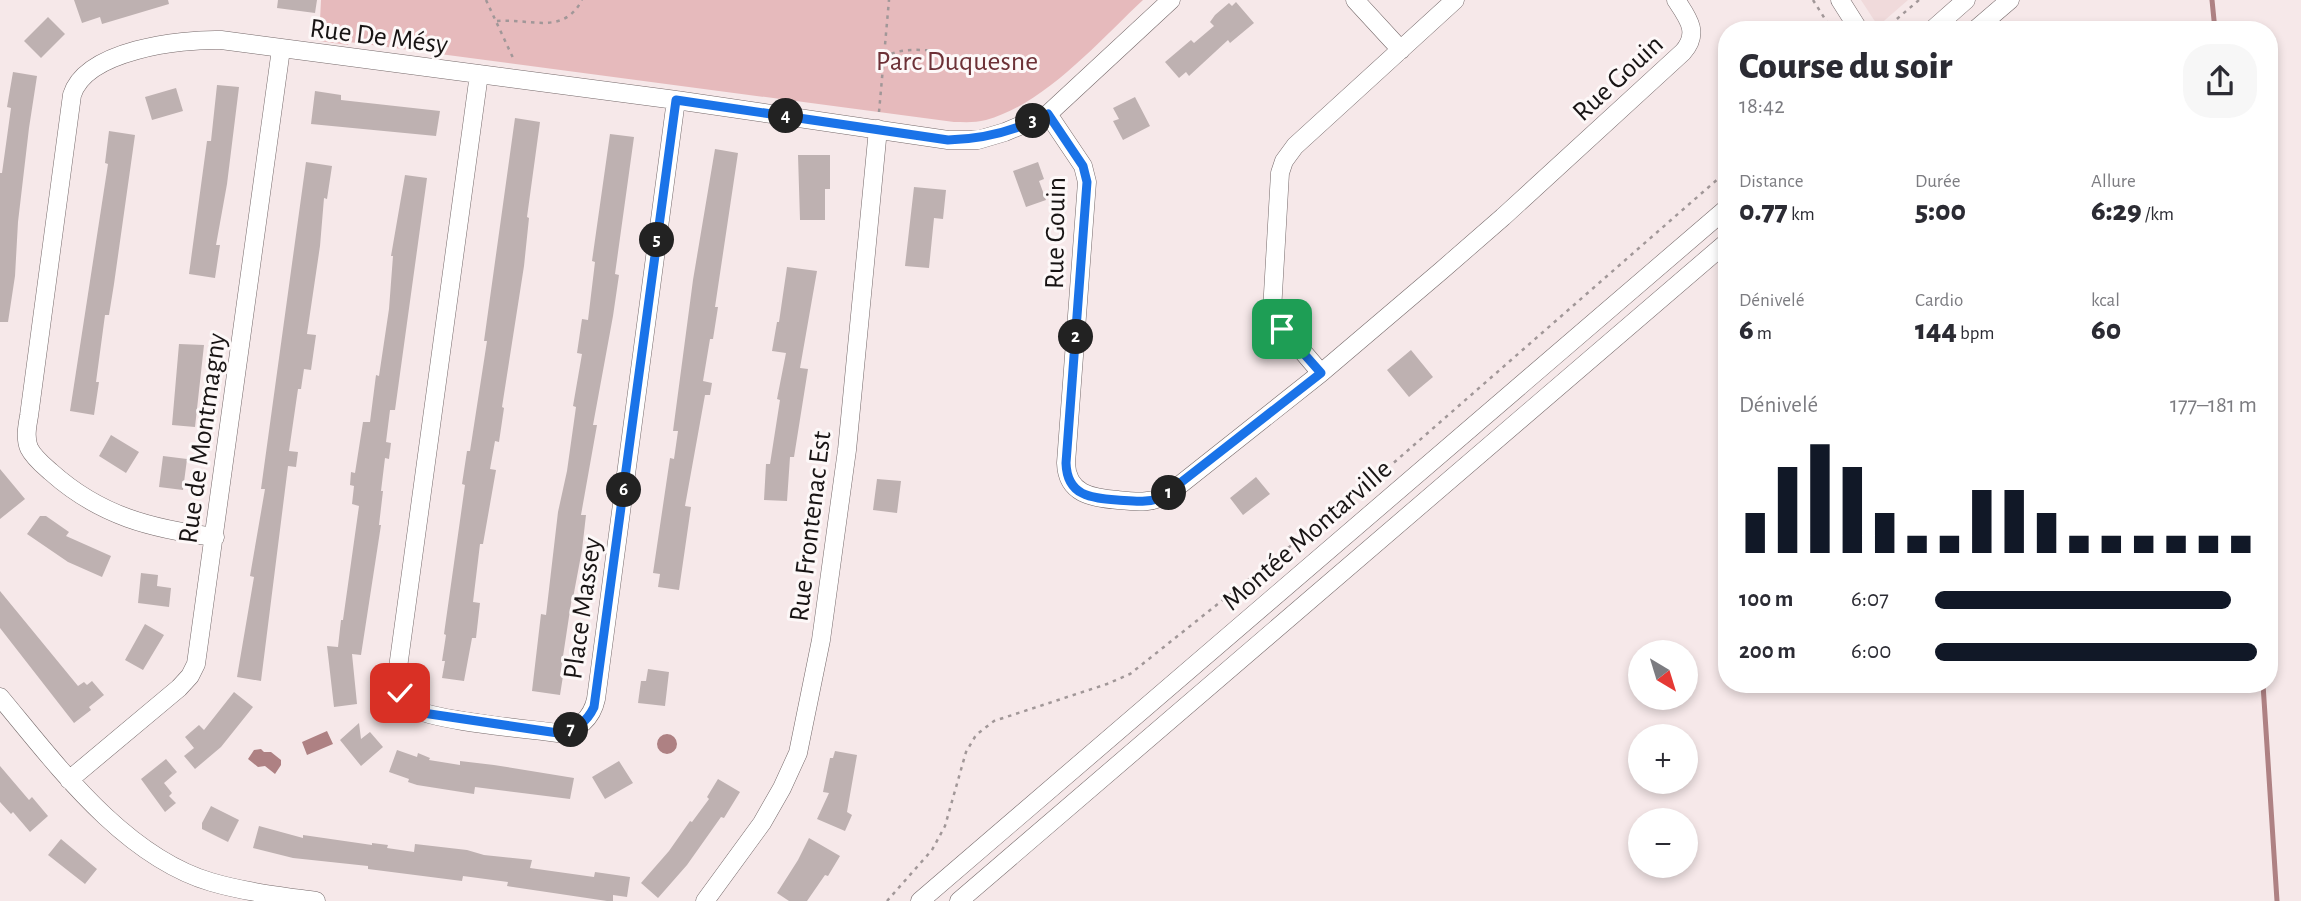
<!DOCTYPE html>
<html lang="fr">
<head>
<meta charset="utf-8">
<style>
  :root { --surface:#fff; --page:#f7f7f7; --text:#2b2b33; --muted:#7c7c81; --accent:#111827 }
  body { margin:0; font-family:"Alegreya Sans",sans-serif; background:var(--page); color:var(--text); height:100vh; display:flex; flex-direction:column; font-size:26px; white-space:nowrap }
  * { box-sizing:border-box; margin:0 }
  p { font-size:23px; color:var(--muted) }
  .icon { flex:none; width:38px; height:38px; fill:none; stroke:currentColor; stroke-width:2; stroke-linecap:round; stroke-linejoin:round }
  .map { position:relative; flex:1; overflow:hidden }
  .details { position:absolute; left:1718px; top:21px; width:560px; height:672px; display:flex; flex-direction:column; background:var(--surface); border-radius:28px; box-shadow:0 4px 10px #0003 }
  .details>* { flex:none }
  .needle { width:46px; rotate:142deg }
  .buttons { position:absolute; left:1628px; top:640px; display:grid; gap:14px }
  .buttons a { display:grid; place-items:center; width:70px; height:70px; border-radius:50%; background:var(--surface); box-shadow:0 4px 10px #0003; font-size:35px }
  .pin { position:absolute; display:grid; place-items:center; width:60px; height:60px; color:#fff; margin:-30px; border-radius:14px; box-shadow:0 4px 10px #0006 }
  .km { position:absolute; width:35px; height:35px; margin:-18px; border-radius:50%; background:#222; color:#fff; font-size:19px; line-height:35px; text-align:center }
  .round { display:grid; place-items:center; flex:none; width:74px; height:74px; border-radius:28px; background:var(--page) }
  .summary { display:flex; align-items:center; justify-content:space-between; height:119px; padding:0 21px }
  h1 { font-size:38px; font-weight:800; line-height:52px }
  .metrics { display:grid; grid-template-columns:repeat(3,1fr); gap:10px; height:119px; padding:7px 21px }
  .metrics div { display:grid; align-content:center }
  .metrics b { font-size:30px; font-weight:800 }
  .metrics small { font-size:19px; font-weight:400 }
  .metrics p { font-size:19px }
  .chart { height:196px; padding:14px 21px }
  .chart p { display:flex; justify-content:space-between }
  .chart svg { width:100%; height:126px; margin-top:7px; stroke:var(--accent); stroke-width:6 }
  ul { padding:0 21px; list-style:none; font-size:23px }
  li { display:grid; grid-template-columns:112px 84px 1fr; align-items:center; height:52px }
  li i { height:18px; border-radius:9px; background:var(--accent) }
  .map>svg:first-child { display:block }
  .built { fill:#f0dadb }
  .green { fill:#e6babc }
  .water { fill:#ae8183 }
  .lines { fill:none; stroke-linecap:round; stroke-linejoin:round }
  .stream { stroke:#ae8183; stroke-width:5 }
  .building { fill:#beb1b1 }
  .minor-casing { stroke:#75696a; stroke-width:19 }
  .path { stroke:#a19798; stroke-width:2.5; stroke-dasharray:3.5 5; stroke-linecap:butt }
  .minor { stroke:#fff; stroke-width:18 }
  .route-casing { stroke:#fff; stroke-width:14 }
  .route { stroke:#1a73e8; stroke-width:9 }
  .labels { text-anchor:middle; stroke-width:6; stroke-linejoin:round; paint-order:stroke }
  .street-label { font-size:28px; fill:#181414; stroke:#fdf8f8 }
  .park-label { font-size:28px; fill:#6d3137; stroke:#fdf8f8 }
</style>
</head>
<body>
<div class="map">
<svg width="2301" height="901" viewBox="0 0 2301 901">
  <rect width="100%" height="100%" fill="#f6e8e9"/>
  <path class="built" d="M 1861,0 L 1908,0 L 1878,26 Z"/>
  <path class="green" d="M 321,0 L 1143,0 C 1099,41 1045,104 986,120 C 975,123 964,122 954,122 L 349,42 L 348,45 L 319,41 Z"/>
  <path class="water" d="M 327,731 L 333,744 L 307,755 L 302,742 Z
    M657 744a10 10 0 1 1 20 0a10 10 0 1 1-20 0Z
    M 261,749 L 264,752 L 271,752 L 281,760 L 281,765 L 275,774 L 265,766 L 258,767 L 248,759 L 254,750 Z"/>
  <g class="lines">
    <path class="stream" d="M 2212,0 L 2215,30
      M 2263,684 L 2277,901"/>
  </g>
  <path class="building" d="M 74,0 L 168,0 L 169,4 L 102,24 L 100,17 L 82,23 Z
    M 278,0 L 317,0 L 315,13 L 277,8 Z
    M 1236,2 L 1254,23 L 1230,43 L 1228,40 L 1189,76 L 1186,72 L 1179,78 L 1165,62 L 1191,40 L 1194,43 L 1214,26 L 1210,22 L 1215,15 L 1229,3 L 1232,6 Z
    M 48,17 L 65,34 L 41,58 L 24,41 Z
    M 13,72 L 37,76 L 29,128 L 18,222 L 15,276 L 8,322 L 0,322 L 0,173 L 2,173 L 11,108 L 7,107 Z
    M 217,85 L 239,87 L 227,184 L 216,245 L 220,245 L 215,278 L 189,274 L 207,141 L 211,141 Z
    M 176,88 L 183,111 L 152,120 L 145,97 Z
    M 315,91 L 341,95 L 341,100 L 440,111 L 436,136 L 311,124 Z
    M 1135,97 L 1150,126 L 1123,140 L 1113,121 L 1119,119 L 1113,108 Z
    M 515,118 L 540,122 L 527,217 L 529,218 L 524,266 L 502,407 L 504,408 L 499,442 L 495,441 L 490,469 L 496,470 L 483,544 L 480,544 L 473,602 L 480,603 L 476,638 L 472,638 L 464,681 L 442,678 L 445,661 L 442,661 L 446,635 L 444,634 L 465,485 L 462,484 L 467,451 L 470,451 L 487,341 L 484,341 Z
    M 109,131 L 135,135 L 114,284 L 109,315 L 105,315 L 96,382 L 99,382 L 94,415 L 70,411 L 108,164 L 105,163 Z
    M 610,134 L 634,137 L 615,274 L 619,275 L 613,316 L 593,425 L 597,425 L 581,515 L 586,515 L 582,550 L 573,598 L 572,597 L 560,676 L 563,676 L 560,695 L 532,691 L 541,614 L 546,615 L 558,512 L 567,471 L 576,407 L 573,406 L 582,354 L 577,353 L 582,319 L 588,320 L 595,262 L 592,261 Z
    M 715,149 L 738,153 L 715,307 L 718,307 L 713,339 L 710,339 L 703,381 L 712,383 L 710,395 L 705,395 L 685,506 L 691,507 L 679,590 L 658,587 L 660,574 L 653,573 L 670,458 L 674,459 L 678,431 L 673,431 L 693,280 Z
    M 798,155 L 830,155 L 830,189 L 825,189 L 825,220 L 800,220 Z
    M 306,162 L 332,166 L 327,199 L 324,198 L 320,246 L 307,334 L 316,335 L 311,370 L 304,369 L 301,389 L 298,389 L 289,451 L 298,452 L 296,467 L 288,466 L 261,681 L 237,677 L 254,577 L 250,576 L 265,489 L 261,489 Z
    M 1038,162 L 1044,179 L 1039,181 L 1046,200 L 1026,207 L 1013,171 Z
    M 405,175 L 427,178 L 395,410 L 390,410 L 386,442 L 391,443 L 389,459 L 385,458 L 381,491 L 383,491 L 379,525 L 381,525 L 361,655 L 352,654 L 357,704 L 334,707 L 327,646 L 338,647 L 341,620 L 343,620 L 359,506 L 352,504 L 354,486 L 350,485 L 351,472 L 355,473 L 363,422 L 370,422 L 376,375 L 379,376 L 389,309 L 393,256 L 391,256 Z
    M 914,187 L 946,190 L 943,219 L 934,218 L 929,268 L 905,266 Z
    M 787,267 L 817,271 L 800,368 L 808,369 L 794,457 L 790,457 L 787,501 L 764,500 L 766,464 L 770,464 L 780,400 L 777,399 L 786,353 L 772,351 L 777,322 L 779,322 Z
    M 179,344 L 204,345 L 195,427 L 172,425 Z
    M 1411,350 L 1433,377 L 1409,397 L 1387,370 Z
    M 111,435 L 139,452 L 126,473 L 99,456 Z
    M 163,456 L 187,459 L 183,490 L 159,487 Z
    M 0,469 L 25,499 L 0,519 Z
    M 1256,477 L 1270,494 L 1243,515 L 1230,498 Z
    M 877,479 L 901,481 L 897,513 L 873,510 Z
    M 40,516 L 46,516 L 69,532 L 66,536 L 111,556 L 102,577 L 68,562 L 27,534 Z
    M 141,573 L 158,575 L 157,586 L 171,588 L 169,607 L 138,603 Z
    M 0,591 L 78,686 L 84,682 L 87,685 L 92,681 L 104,695 L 89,707 L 91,710 L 74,723 L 0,628 Z
    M 145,624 L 164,635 L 143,670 L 125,660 Z
    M 648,669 L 669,672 L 665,706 L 638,703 L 641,681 L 646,681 Z
    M 234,692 L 253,707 L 221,747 L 195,769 L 184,756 L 194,748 L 185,737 L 199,725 L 204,730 Z
    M 359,723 L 361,739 L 370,732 L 383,747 L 361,766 L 340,740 Z
    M 397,750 L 417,757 L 418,753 L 430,758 L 429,760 L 460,765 L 460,761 L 494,765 L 574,778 L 570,799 L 475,787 L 474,794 L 417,785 L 408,782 L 409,779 L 389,772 Z
    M 835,751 L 857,755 L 847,812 L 852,815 L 845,831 L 817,819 L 829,793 L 823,792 L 830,758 L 833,758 Z
    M 166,759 L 177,772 L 164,783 L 172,793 L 169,796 L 176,803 L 165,812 L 141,779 Z
    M 619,761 L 633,783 L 605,799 L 592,777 Z
    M 0,766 L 29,800 L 32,797 L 48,816 L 30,832 L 13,812 L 11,814 L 0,802 Z
    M 718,779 L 740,792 L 724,818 L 721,817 L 687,865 L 658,898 L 641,883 L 669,851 L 690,821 L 692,822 L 709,799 L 707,797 Z
    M 211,806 L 239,820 L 228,842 L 202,829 L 202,823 Z
    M 259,826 L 303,838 L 303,835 L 372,845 L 372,843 L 388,845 L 387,848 L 414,852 L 415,844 L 467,850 L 484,855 L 532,860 L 530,868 L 594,877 L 595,872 L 630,877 L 627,897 L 613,895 L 613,901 L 607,901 L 507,886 L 508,882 L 463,876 L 462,881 L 368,869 L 368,866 L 293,858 L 253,848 Z
    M 809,838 L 840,856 L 828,876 L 825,875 L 807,901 L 789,901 L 777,893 L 798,860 Z
    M 61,839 L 97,869 L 85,884 L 48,855 Z"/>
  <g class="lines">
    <g class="minor-casing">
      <path id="minor" d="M 1355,0 L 1401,50
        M 1840,0 L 1859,30
        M 1932,30 L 1966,0
        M 1975,30 L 2010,0
        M 479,74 L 397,675 C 399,689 402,699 414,708 C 432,721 530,729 558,733 C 578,731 592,718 596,699 L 676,100
        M 1048,114 L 1083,166 L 1087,182 L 1066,463 C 1067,494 1092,498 1118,500 C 1137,502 1154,504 1171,492 L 1321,373 L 1441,271 L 1503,217 L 1683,52 C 1700,33 1688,18 1676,0
        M 1321,373 L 1280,325 L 1272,311 L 1280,173 L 1284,161 L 1295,146 L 1455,0
        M 215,537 C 152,529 100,516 51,472 C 43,465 34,458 29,448 C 25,438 27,427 29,416 L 72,95 C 86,50 180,39 221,40 L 676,100 L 948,140 L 978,140 L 1005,132 L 1048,114 L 1171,0
        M 0,697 C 56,764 123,856 211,882 C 245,892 281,896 316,901
        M 69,780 L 179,688 L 190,676 L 196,664 L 281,49
        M 705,901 L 762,823 L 782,788 L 798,753 L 821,640 L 847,450 L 878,129
        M 920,901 L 1727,208
        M 959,901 L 1727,242"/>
    </g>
    <path class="path" d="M 486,0 L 514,60
      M 1813,0 L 1832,30
      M 497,21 C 530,18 563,36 582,0
      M 1884,30 L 1919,0
      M 884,58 C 899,47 921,50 939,51
      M 879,112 L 889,0
      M 887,901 L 932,850 L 945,826 L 966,752 L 976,735 L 994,721 L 1107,684 L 1130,674 L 1382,473 L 1727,171"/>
    <use href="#minor" class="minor"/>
  </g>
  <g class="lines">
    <g class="route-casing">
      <path id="route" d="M 400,693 L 410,705 L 423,713 L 558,733 C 575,731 587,722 594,707 L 676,100 L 948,140 C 985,139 1016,131 1048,114 L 1083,166 L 1087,182 L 1066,463 C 1067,496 1091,498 1117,500 C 1133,501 1146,503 1161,498 L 1321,373 L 1282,329"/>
    </g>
    <use href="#route" class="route"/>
  </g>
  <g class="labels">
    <g class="street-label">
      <text transform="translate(379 35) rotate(7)" y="10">Rue De Mésy</text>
      <text transform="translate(1617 77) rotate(-43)" y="10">Rue Gouin</text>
      <text transform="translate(1054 233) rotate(-89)" y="10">Rue Gouin</text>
      <text transform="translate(201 438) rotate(-82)" y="10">Rue de Montmagny</text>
      <text transform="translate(809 526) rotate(-83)" y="10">Rue Frontenac Est</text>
      <text transform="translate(1306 534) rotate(-41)" y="10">Montée Montarville</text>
      <text transform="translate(581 608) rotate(-82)" y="10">Place Massey</text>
    </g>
    <g class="park-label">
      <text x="957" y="70">Parc Duquesne</text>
    </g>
  </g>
</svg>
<div class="buttons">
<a><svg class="needle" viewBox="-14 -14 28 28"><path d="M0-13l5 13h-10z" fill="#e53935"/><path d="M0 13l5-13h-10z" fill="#7c7c81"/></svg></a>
<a>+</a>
<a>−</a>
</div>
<div class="pin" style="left:1282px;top:329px;background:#1e9e55"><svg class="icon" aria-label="arrive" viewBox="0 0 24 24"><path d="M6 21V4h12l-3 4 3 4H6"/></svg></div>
<div class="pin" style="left:400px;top:693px;background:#d93025"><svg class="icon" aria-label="check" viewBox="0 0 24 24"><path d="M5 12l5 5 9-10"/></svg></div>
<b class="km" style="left:1169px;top:493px">1</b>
<b class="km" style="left:1076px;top:337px">2</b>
<b class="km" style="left:1033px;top:121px">3</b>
<b class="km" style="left:786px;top:116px">4</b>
<b class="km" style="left:657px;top:240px">5</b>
<b class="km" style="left:624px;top:490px">6</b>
<b class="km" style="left:571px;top:730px">7</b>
<section class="details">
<div class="summary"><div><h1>Course du soir</h1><p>18:42</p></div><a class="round"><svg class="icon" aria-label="share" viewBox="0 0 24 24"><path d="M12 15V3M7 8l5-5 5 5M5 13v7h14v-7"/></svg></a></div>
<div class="metrics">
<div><p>Distance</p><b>0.77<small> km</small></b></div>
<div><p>Durée</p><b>5:00</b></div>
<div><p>Allure</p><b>6:29<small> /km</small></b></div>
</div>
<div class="metrics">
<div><p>Dénivelé</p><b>6<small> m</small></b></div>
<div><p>Cardio</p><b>144<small> bpm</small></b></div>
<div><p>kcal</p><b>60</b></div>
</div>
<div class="chart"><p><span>Dénivelé</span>177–181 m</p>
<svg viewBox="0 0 160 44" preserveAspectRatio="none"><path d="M5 44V30M15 44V14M25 44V6M35 44V14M45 44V30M55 44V38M65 44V38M75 44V22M85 44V22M95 44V30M105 44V38M115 44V38M125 44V38M135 44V38M145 44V38M155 44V38"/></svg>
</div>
<ul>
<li><b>100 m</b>6:07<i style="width:92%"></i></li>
<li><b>200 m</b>6:00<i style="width:100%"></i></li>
</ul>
</section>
</div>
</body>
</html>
